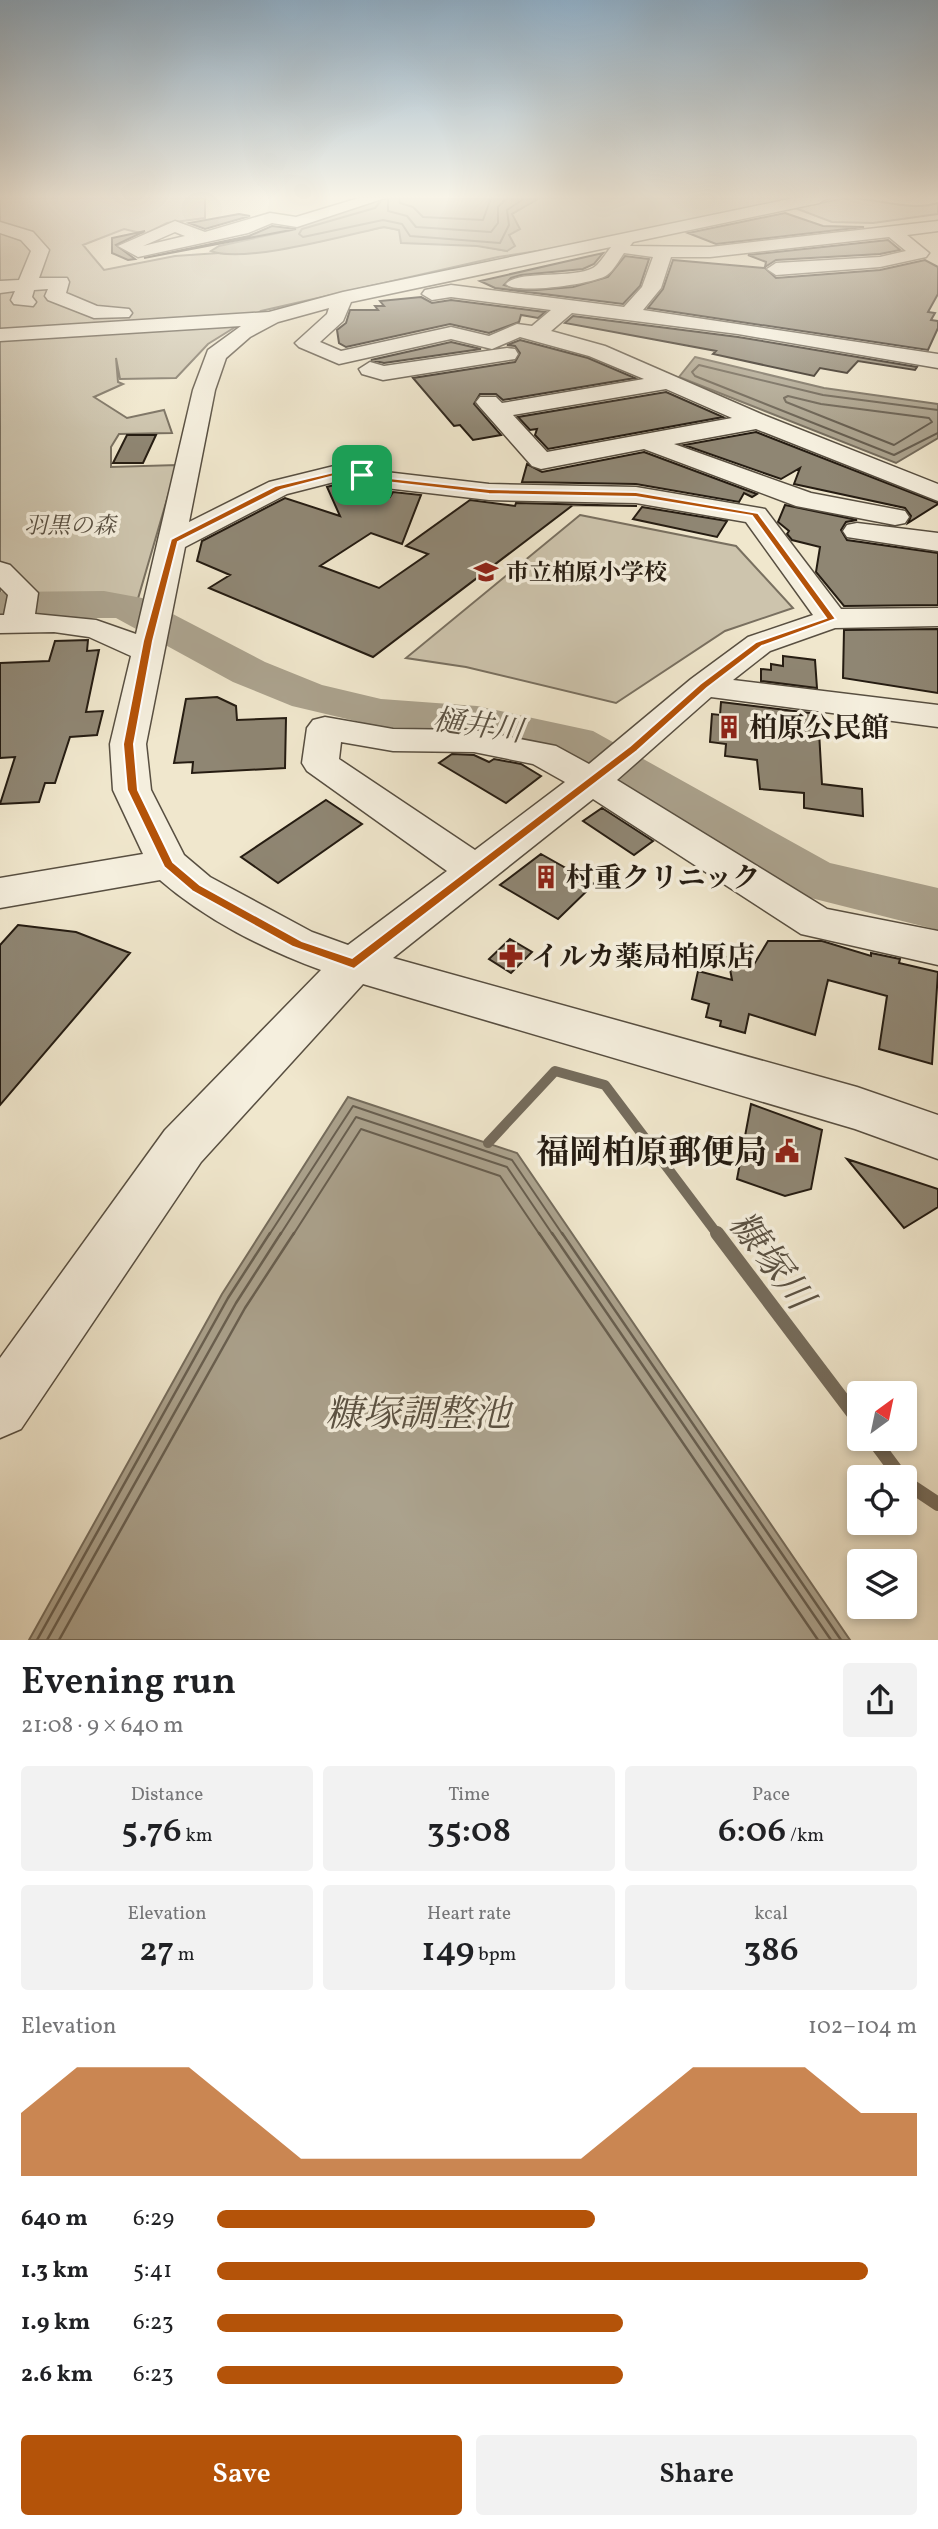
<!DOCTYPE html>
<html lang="en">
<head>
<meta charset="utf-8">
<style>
  :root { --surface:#fff; --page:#f2f2f2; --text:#202124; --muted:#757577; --accent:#b45309 }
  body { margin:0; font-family:Vollkorn,"Noto Serif JP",serif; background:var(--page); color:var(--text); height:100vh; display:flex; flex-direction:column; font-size:26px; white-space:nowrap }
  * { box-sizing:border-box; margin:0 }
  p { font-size:23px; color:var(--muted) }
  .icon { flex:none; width:38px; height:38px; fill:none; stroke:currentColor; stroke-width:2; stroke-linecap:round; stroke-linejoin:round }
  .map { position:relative; height:1640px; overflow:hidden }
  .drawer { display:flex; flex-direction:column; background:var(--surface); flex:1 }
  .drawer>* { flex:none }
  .needle { width:46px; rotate:33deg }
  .tools { position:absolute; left:847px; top:1381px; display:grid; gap:14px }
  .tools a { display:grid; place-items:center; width:70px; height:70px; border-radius:7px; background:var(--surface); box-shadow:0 4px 10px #0003; font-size:35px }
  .pin { position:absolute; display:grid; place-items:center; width:60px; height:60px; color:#fff; margin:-30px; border-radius:14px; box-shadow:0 4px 10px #0006 }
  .round { display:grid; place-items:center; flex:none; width:74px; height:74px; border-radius:7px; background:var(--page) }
  .headline { display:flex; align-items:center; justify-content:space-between; height:119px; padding:0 21px }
  h1 { font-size:38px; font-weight:600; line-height:52px }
  .figures { display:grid; grid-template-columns:repeat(3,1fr); gap:10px; height:119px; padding:7px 21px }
  .figures div { display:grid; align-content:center; border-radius:7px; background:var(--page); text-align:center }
  .figures b { font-size:35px; font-weight:600 }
  .figures small { font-size:19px; font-weight:400 }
  .figures p { font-size:19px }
  .chart { height:196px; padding:14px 21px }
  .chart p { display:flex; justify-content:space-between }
  .chart svg { width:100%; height:126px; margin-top:7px; fill:var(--accent); opacity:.7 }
  .button { display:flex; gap:14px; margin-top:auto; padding:14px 21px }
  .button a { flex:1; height:80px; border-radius:7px; background:var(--accent); color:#fff; font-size:28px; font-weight:600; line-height:80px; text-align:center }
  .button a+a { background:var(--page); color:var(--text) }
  ul { padding:0 21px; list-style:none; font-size:23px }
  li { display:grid; grid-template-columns:112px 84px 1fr; align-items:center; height:52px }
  li i { height:18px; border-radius:9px; background:var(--accent) }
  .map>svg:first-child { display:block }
  .green { fill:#cdc4ad; stroke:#797060; stroke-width:2 }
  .water { fill:#aba28d; stroke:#756c5c; stroke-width:2 }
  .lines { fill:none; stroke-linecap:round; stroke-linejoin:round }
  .shore-far1 { stroke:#685f50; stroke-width:2 }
  .shore { stroke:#685f50; stroke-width:2.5 }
  .stream-far1 { stroke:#756c5c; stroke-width:10 }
  .stream { stroke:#756c5c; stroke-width:14 }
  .river { fill:#aba28d; fill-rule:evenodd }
  .building { fill:#8f8673; stroke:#251c12; stroke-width:2 }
  .minor-casing { stroke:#584f41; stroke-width:3 }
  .minor { fill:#f5efde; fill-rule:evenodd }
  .route { fill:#b45309; stroke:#fff; stroke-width:2; fill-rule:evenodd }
  .labels { text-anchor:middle; stroke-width:7; stroke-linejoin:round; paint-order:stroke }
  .far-park-label { font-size:23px; font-style:italic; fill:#574e40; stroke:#f5efde }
  .far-poi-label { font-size:23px; font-weight:bold; fill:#251c12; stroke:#f5efde; text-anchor:start }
  .poi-label { font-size:28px; font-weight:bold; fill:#251c12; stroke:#f5efde; text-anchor:start }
  .water-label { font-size:30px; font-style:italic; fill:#5b5243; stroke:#f5efde }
  .near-poi-label { font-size:33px; font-weight:bold; fill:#251c12; stroke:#f5efde; text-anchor:end }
  .near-water-label { font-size:37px; font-style:italic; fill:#5b5243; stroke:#f5efde }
</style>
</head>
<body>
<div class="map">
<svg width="938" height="1640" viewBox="0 0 938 1640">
  <rect width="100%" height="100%" fill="#f0e7cd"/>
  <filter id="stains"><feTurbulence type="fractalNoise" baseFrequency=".00286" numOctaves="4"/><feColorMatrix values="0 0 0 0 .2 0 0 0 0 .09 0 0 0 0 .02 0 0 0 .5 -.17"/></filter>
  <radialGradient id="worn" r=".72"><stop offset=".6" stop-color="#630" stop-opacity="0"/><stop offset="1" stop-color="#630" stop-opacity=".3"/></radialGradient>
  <path class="green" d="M 0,198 L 205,198 L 205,218 L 167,223 L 145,234 L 124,229 L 83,245 L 104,270 L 175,256 L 276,249 L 384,227 L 507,251 L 512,214 L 537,198 L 834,198 L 628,237 L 498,257 L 261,311 L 208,344 L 176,378 L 120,379 L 116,358 L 118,382 L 123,384 L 94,397 L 127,418 L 164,410 L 172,433 L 119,434 L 111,447 L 111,467 L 177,465 L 137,602 L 107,595 L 0,598 Z
    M 846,198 C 877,198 910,212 938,203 L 938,214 L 873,223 L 832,222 L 795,208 Z
    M 580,515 L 736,546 L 793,608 L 725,631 L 616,703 L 466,667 L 406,658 Z"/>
  <path class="water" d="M 383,198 L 538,199 L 512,214 L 520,229 L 509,235 L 515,246 L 507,251 L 477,246 L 401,243 L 399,230 L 384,227 C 347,235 244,264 211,251 L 219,246 L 292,230 L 295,225 Z
    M 695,357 L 824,388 L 938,404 L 938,438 L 896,463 L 679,377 Z
    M 348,1097 L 517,1153 L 850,1640 L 29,1640 L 222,1294 Z"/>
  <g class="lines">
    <path class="shore-far1" d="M 388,198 L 388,211 L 407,216 L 416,227 L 491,232 L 498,223 L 498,207 L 507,198
      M 399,198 L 400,203 L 413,207 L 423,217 L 483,220 L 491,198
      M 380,202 L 375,208 L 302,229 L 299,234 L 303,237 L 383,220 L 402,224 L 410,236 L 500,243 L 509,225 L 507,210 L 525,198
      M 788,396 L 821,404 L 929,418 L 932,422 L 894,445 L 786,402 L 784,398 Z
      M 938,410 L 823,395 L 699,365 L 692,372 L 695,376 L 894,455 L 938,433
      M 269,1235 L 353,1106 L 512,1160 L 563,1235
      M 280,1235 L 356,1117 L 507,1167 L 553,1235
      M 293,1235 L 361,1129 L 500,1176 L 540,1235"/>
    <path class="shore" d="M 539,1233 L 818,1640
      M 552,1233 L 831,1640
      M 562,1233 L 841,1640
      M 37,1640 L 228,1298 L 270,1233
      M 47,1640 L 236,1303 L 281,1233
      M 59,1640 L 245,1308 L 294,1233"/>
    <path class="stream-far1" d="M 488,1143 L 555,1071 L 605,1085 L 718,1235"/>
    <path class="stream" d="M 717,1233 L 859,1421
      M 872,1438 L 901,1477
      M 905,1482 L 938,1504"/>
    <path class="river" d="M 104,591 L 142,598 L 265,662 L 322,685 L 381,699 L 477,706 L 593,731 L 830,863 L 938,888 L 938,930 L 795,894 L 561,754 L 477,736 L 381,727 L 292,706 L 233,682 L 116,618 L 0,618 L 0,592 Z"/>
  </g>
  <path class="building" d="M 785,213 L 823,226 L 864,227 L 716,244 L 688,233 Z
    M 239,214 L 250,216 L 205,229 L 189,223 Z
    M 272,226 L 296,229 L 144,258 L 249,236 Z
    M 145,231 L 116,245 L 135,259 L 128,260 L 112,253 L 112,238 Z
    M 888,240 L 900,250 L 880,254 L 776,260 L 765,267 L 766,262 L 748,255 Z
    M 603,253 L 594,264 L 583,269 L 521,275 L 511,278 L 504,285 L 524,291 L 573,287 L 608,277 L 625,256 L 649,259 L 640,286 L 623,304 L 495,288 L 480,281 Z
    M 673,260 L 765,268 L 776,278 L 880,270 L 925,260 L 938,267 L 938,294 L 928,312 L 935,313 L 931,320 L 938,321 L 938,328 L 928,350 L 648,308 L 663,289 Z
    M 421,297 L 432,303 L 451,300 L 545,312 L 538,318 L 521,315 L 519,322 L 489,333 L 450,324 L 346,347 L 339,343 L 337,330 L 346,323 L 350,310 L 378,310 L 375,306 L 384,306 L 380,301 Z
    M 573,316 L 738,337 L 917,367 L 915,370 L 858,361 L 847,373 L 820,368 L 814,376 L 713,354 L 716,351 L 565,323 Z
    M 520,340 L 588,358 L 635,378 L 503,400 L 496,394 L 480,394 L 474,404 L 501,435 L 473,440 L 460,425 L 454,426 L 413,378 L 515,362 L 520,353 L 515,346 L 507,345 Z
    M 451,342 L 481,349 L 384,363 L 371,360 Z
    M 666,392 L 723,417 L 548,449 L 535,435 L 537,429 L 530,430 L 518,417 Z
    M 756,432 L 938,503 L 938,504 L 908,523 L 911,516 L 905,508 L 794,484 L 800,468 L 781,479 L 684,445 Z
    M 127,435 L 156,435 L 143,463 L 113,463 Z
    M 644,452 L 757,494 L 752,497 L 744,493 L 739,502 L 636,484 L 522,482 L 527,464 L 542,472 Z
    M 334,485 L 363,488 L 390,497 L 393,492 L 421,495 L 402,544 L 371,533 L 320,566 L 379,588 L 428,554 L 406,546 L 470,500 L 515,506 L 516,503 L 637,506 L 573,505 L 373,657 L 209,588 L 230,575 L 197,561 L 202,541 L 285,498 L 340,516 L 327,487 Z
    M 785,505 L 857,520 L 846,522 L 841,530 L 847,540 L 938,553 L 938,605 L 844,606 L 816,572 L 820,547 L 792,540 L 787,534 L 789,531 L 778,522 Z
    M 642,507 L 727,521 L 717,537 L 633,519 Z
    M 938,629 L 938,693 L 843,678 L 844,630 Z
    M 88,640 L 87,651 L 99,650 L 86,712 L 103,711 L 97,735 L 70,737 L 55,783 L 45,783 L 39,802 L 0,804 L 15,757 L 0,758 L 0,663 L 49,661 L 55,641 Z
    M 783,656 L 815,660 L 817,688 L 761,681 L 761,669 L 771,670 L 771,664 L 783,666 Z
    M 217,697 L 236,706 L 237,720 L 286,718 L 285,768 L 192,773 L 193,762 L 174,763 L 186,699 Z
    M 721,702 L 818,714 L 822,784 L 862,789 L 863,816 L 804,808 L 804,793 L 760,789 L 757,760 L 725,756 L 726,744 L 710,742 L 712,714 L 720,715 Z
    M 452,754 L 474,755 L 489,762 L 494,759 L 521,764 L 541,776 L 506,803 L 439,763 Z
    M 326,800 L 362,824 L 278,883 L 241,857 Z
    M 602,808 L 653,841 L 634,855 L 583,821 Z
    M 541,854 L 594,884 L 558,919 L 500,885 Z
    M 18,925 L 76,932 L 130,953 L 0,1105 L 0,945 Z
    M 510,939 L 532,952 L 511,973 L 489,959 Z
    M 768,941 L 822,941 L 871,956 L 871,953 L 900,959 L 899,963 L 938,972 L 932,1064 L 879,1049 L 887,996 L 828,980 L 815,1035 L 749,1014 L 745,1033 L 720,1026 L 721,1021 L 706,1017 L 709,1004 L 692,999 L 698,971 L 732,980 L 728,958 L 750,971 Z
    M 751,1104 L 822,1130 L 811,1189 L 785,1196 L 737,1179 Z
    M 847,1159 L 938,1189 L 938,1207 L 904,1228 Z"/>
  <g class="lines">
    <g class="minor-casing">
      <path id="minor" d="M 359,198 L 385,198 L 297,227 L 272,223 L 248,233 L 138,257 L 118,246 L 175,221 L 205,232 L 270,213 L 296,217 ZM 175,232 L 185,236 L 143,246 Z
        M 794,198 L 827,198 L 819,203 L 633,242 L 630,246 L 710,247 L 938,221 L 938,231 L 907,235 L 929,253 L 926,257 L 880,267 L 776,275 L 767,269 L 776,263 L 880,257 L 906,251 L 889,237 L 710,257 L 671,257 L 661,288 L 643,310 L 938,354 L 938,368 L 738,334 L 572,313 L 551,331 L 605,346 L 766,416 L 938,484 L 938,501 L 756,429 L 674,444 L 811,493 L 905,511 L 909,517 L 905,523 L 895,525 L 796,506 L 644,449 L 541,469 L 532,466 L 480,407 L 476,402 L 480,397 L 496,397 L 502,403 L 644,379 L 589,356 L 520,337 L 492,349 L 451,339 L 339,364 L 299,347 L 295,343 L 327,314 L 329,308 L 278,322 L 250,337 L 226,358 L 215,390 L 189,522 L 269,482 L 334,466 L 489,484 L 636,487 L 765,509 L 841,609 L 938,608 L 938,626 L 835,628 L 770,651 L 733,680 L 938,705 L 938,727 L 711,697 L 617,780 L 827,909 L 938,931 L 938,965 L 801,934 L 593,799 L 393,958 L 857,1087 L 938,1115 L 938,1159 L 855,1129 L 363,984 L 201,1162 L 21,1429 L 0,1438 L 0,1358 L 165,1130 L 321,970 C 265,950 205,919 160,880 L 0,908 L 0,878 L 143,854 L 113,790 L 110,744 L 131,656 L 89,637 L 54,632 L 0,633 L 0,615 L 4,615 L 8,595 L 0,587 L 0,562 L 10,565 L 38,593 L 35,614 L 96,620 L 136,634 L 193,390 L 208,350 L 241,326 L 0,341 L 0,329 L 269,312 L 343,292 ZM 611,247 C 606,253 599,265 593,268 C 572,279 517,270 506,284 C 515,295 595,284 607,275 C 614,270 619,260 624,253 L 653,257 L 642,287 L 624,307 L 451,285 L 425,290 L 422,294 L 432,300 L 451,297 L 551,310 L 532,326 L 517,324 L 489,336 L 451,327 L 341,351 L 320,342 L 343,321 L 351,302 ZM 666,389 L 732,418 L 547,452 L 513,415 ZM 334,482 L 489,500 L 636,503 L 746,522 L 813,615 L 748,637 L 691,679 L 589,764 L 556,746 L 474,730 L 393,729 L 325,717 L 313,720 L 307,728 L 302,763 L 307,771 L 447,871 L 348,945 L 312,932 L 210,877 L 184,855 L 151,790 L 146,744 L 185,547 L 287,494 ZM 341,742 L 393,751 L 474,752 L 533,764 L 565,782 L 475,850 L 339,759 Z
        M 0,222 L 33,232 L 49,250 L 39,278 L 67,278 L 69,282 L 66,293 L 97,306 L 129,309 L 132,313 L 129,317 L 94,318 L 48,300 L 45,296 L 48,289 L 34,290 L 32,297 L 36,302 L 33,306 L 14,304 L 11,300 L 15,291 L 0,293 L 0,281 L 19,280 L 31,251 L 21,240 L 0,233 Z
        M 507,348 L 515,349 L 518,354 L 515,359 L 383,380 L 362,374 L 359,369 L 370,362 L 384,366 Z
        M 857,523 L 938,533 L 938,551 L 847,537 L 843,531 L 847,525 Z"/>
    </g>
    <use href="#minor" class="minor"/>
  </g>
  <linearGradient id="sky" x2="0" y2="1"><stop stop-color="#8fadc4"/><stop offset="0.46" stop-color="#f8f4e8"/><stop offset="1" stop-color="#f8f4e8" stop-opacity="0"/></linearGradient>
  <rect width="938" height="428" fill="url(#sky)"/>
  <path class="route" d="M 334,472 L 489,489 L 636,492 L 758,513 L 836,619 L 762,646 L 707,688 L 637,751 L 354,969 L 293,947 L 192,891 L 164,867 L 127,790 L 123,744 L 143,641 L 171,539 L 275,486 ZM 334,476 L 489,494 L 636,497 L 752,516 L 826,618 L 756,642 L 700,684 L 630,746 L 352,958 L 302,941 L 200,885 L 173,862 L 138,790 L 134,744 L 153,641 L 178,542 L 281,490 Z"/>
  <defs>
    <g id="school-bare" transform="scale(1.89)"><path d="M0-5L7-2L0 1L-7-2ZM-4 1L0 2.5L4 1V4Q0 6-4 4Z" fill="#8f2418" stroke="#f5efde" stroke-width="2.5" paint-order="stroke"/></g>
    <g id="building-bare" transform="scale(1.89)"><path d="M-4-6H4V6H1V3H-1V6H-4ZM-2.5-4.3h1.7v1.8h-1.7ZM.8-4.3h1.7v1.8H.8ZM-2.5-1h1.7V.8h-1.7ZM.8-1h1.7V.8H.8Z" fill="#8f2418" stroke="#f5efde" stroke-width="2.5" paint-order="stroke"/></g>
    <g id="pharmacy-bare" transform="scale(1.89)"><path d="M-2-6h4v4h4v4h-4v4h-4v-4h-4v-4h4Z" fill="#8f2418" stroke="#f5efde" stroke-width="2.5" paint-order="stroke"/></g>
    <g id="civic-bare" transform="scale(1.89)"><path d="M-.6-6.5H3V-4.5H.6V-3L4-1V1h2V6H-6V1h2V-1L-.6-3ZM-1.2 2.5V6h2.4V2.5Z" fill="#8f2418" stroke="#f5efde" stroke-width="2.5" paint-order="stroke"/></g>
  </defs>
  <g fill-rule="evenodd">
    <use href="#school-bare" x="486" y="572"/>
    <use href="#building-bare" x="729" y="727"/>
    <use href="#building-bare" x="546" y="877"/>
    <use href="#pharmacy-bare" x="511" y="956"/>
    <use href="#civic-bare" x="787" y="1151"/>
  </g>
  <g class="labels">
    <g class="far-park-label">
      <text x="70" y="533">羽黒の森</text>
    </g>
    <g class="far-poi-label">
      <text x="506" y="580">市立柏原小学校</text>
    </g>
    <g class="poi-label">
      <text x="749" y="737">柏原公民館</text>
      <text x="566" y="887">村重クリニック</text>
      <text x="531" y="966">イルカ薬局柏原店</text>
    </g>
    <g class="water-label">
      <text transform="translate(478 725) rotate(8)" y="10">樋井川</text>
    </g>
    <g class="near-poi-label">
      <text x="767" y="1163">福岡柏原郵便局</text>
    </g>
    <g class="near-water-label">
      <text transform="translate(772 1260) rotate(53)" y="13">糠塚川</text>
      <text x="418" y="1426">糠塚調整池</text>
    </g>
  </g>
  <rect width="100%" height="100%" filter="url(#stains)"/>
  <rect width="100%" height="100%" fill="url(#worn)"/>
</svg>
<div class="tools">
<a><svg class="needle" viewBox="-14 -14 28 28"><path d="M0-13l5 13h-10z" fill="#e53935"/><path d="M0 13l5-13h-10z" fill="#757577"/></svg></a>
<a><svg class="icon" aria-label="locate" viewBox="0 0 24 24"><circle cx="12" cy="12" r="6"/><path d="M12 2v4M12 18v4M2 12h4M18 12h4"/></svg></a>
<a><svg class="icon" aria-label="layers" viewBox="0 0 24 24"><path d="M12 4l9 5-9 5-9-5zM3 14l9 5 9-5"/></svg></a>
</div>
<div class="pin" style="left:362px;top:475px;background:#1e9e55"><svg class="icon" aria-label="arrive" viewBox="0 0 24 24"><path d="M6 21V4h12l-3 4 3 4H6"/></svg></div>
</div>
<section class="drawer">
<div class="headline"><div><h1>Evening run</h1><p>21:08 · 9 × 640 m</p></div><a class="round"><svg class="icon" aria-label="share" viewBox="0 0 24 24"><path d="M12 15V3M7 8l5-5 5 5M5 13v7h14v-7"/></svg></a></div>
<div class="figures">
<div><p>Distance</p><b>5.76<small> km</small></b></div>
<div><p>Time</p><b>35:08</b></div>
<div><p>Pace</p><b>6:06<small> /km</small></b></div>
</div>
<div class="figures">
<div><p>Elevation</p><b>27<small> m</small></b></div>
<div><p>Heart rate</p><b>149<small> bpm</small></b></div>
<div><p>kcal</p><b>386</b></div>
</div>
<div class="chart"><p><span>Elevation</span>102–104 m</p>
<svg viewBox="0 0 160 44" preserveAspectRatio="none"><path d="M0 44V22L10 6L20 6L30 6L40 22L50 38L60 38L70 38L80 38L90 38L100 38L110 22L120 6L130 6L140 6L150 22L160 22V44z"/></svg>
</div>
<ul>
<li><b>640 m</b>6:29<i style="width:54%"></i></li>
<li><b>1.3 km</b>5:41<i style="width:93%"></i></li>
<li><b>1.9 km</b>6:23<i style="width:58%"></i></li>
<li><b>2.6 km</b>6:23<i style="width:58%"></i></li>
</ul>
<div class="button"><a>Save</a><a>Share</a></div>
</section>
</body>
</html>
